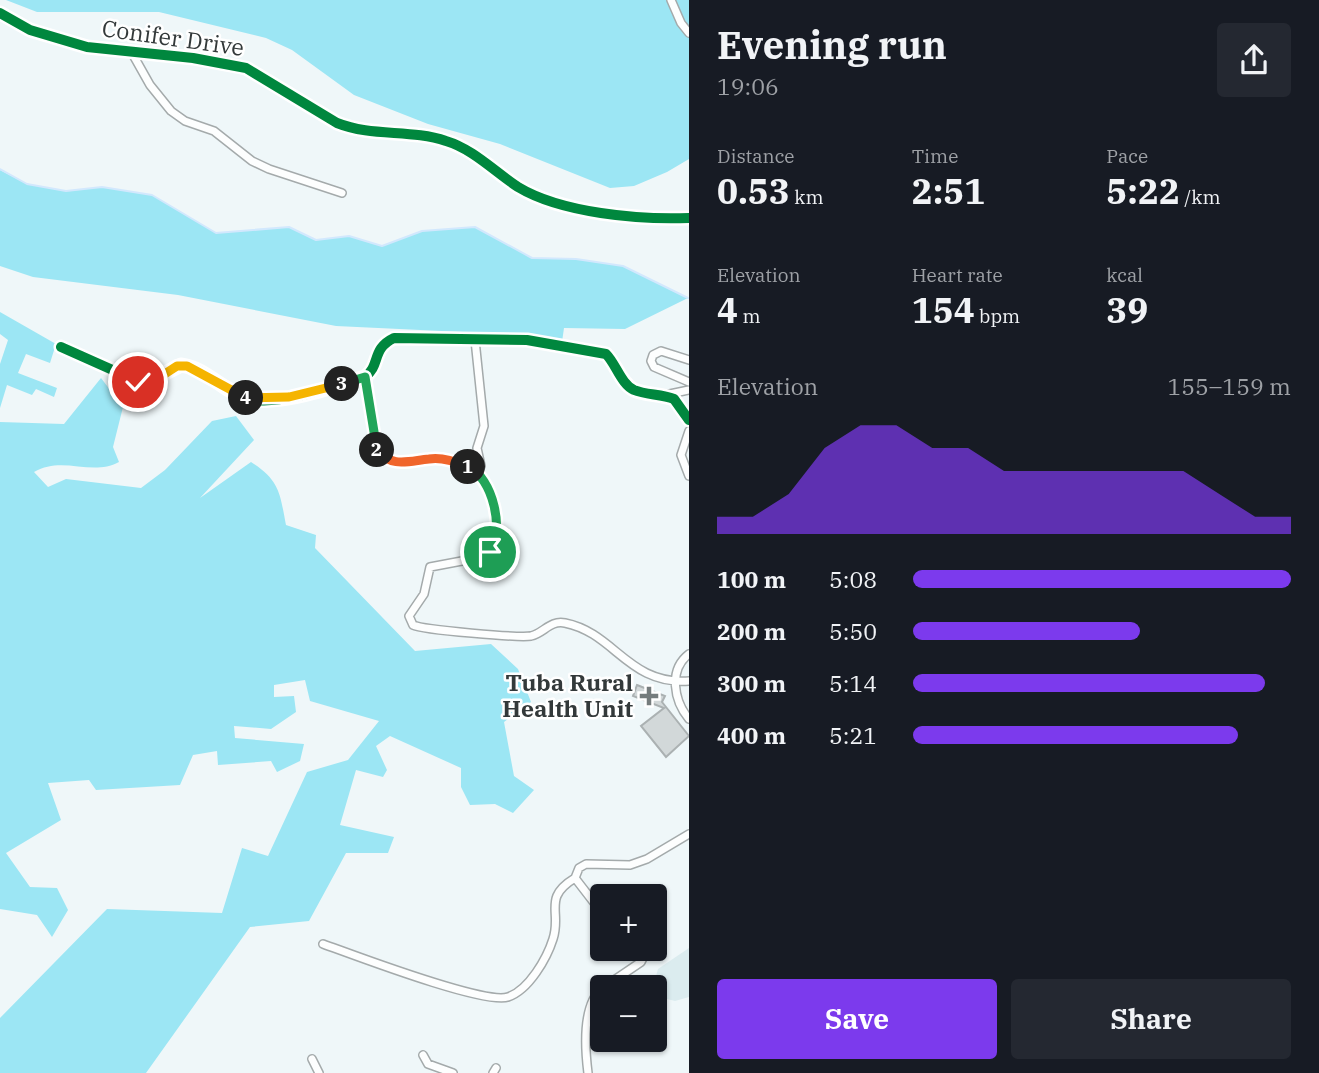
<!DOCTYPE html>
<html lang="en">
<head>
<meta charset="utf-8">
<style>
  :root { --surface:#171b24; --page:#242831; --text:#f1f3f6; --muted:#9ea1a6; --accent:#7c3aed }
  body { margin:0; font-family:"IBM Plex Serif",serif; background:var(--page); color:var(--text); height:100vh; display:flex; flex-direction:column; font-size:26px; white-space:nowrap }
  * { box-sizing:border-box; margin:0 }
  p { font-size:23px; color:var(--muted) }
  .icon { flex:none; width:38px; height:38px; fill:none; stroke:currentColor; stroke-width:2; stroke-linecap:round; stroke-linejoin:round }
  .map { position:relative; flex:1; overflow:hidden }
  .details { display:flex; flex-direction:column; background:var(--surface); width:630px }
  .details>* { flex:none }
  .tools { position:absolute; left:590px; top:884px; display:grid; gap:14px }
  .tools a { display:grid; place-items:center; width:77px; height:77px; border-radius:7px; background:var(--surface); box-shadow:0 2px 5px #0004; font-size:35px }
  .pin { position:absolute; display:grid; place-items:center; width:60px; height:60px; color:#fff; margin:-30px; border:4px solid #fff; border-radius:50%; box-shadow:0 2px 7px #0007 }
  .km { position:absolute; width:35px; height:35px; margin:-18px; border-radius:50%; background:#222; color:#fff; font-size:19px; line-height:35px; text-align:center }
  .round { display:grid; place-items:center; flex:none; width:74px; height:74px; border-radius:7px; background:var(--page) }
  .summary { display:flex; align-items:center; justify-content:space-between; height:119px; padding:0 28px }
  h1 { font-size:38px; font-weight:700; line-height:52px }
  .figures { display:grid; grid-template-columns:repeat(3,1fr); gap:10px; height:119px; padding:7px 28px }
  .figures div { display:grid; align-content:center }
  .figures b { font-size:35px; font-weight:700 }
  .figures small { font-size:19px; font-weight:400 }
  .figures p { font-size:19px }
  .chart { height:196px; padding:14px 28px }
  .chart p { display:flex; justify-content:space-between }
  .chart svg { width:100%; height:126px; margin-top:7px; fill:var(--accent); opacity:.7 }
  .button { display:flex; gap:14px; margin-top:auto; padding:14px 28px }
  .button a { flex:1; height:80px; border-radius:7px; background:var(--accent); color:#fff; font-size:28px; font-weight:700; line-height:80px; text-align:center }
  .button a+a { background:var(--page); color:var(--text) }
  ul { padding:0 28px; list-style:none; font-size:23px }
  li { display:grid; grid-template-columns:112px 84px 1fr; align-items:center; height:52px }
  li i { height:18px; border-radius:9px; background:var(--accent) }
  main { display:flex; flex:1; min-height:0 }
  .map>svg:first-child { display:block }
  .built { fill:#dbecef }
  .green { fill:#9ce6f4 }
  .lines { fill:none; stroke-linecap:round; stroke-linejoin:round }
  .stream { stroke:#d2e8fd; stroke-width:2 }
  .building { fill:#d2d8d9; stroke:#abb1b2; stroke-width:2 }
  .minor-casing { stroke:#a4aaab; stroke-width:10 }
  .minor { stroke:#fdfefe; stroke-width:7 }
  .cycleway-casing { stroke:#fff; stroke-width:15 }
  .cycleway { stroke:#00873e; stroke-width:10 }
  .split-1-casing { stroke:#fff; stroke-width:14 }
  .split-2-casing { stroke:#fff; stroke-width:14 }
  .split-3-casing { stroke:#fff; stroke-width:14 }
  .split-4-casing { stroke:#fff; stroke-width:14 }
  .split-5-casing { stroke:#fff; stroke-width:14 }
  .split-6-casing { stroke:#fff; stroke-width:14 }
  .split-1 { stroke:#22a559; stroke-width:9 }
  .split-2 { stroke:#f0652b; stroke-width:9 }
  .split-3 { stroke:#22a559; stroke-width:9 }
  .split-4 { stroke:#f5b400; stroke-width:9 }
  .split-5 { stroke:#f5b400; stroke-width:9 }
  .split-6 { stroke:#f0652b; stroke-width:9 }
  .poi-dot { fill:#757c7d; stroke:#fff; stroke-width:2.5 }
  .labels { text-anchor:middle; stroke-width:5; stroke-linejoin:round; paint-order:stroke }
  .street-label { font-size:23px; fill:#33393a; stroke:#fff }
  .poi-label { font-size:23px; font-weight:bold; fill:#33393a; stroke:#fff; text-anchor:end }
</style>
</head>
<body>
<main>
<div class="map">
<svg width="689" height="1073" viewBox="0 0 689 1073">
  <rect width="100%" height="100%" fill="#eff7f9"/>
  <path class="built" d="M 689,948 L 689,997 L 675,1001 L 659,997 L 654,983 L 658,969 Z"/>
  <path class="green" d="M 6,0 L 689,0 L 689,159 L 667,172 L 634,186 L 610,188 L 500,144 L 428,124 L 354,95 L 292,50 L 266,38 L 159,12 L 37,12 Z
    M 0,170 L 27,184 L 66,191 L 102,187 L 152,195 L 216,233 L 289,227 L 316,240 L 349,236 L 382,246 L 422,231 L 475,227 L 532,258 L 576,259 L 623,266 L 688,298 L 625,329 L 564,328 L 562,342 L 524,335 L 336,326 L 178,295 L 33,277 L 0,266 Z
    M 0,312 L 56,344 L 50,363 L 26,354 L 18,373 L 57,388 L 54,397 L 36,389 L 32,395 L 7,385 L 0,408 L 0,364 L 8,340 L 0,334 Z
    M 101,378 L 123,407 L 113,447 L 119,462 C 91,477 63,455 34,472 L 48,487 L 66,479 L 141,488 L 165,470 L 212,421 L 236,416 L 254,440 L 200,498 L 251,462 C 280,480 280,494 286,525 L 316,535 L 315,548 L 415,651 L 491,644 L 518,669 L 531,702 L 504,722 L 514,776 L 534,790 L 513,813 L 495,804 L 470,805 L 461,787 L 461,768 L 390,736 L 376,746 L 387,770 L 383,777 L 356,770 L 340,825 L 394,837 L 388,853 L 346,853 L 309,921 L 250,927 L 146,1073 L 0,1073 L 0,1018 L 107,909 L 222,913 L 242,848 L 268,856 L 307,772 L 348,760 L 379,721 L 310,701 L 305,680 L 274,685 L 274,697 L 294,696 L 296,712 L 271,729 L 234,726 L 235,738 L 304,744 L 300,761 L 277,772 L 271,761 L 218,765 L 217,751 L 193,755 L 180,785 L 96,790 L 89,780 L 48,783 L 61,820 L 6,853 L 30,887 L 57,888 L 68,910 L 52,937 L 37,915 L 0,909 L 0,422 L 64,424 Z"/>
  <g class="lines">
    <path class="stream" d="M 0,169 L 27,184 L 66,191 L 102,187 L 152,195 L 216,233 L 289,227 L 316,240 L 349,236 L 382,246 L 422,231 L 475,227 L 532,258 L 576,259 L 623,266 L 688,298"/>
  </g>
  <path class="building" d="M 637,685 L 665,696 L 662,702 L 689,736 L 666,757 L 641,726 L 664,708 L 633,696 Z"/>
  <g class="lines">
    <g class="minor-casing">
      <path id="minor" d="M 671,0 L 681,23 L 689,33
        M 0,13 L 30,30 L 87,47 L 193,58 L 246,68 L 337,123 C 372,137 411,129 446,141 C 473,149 495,172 518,187 C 561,213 639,220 689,218
        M 132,53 L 150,85 L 171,111 L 185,121 L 214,131 L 252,161 L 269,169 L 342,193
        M 475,340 L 484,426 L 477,448 L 481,466 L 478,471
        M 61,347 L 144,384 L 181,365 C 207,368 224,393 249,399 C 281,406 334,386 365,377 C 381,365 371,349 394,338 L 527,340 L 606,354 C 616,364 621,384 634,390 C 646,395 661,394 674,399 L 689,420
        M 689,360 L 661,351 L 653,355 L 651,361 L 654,367 L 689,382
        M 365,377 L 376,449 C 393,469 409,459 431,459 C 463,458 489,472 493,505 C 495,519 498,535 493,549 L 483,557 L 430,567 L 424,594 L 409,616 L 413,625 C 423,630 520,638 531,636 C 544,633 550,620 565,623 C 615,633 628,685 689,681
        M 665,395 L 689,390
        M 689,431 L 681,455 L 689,476
        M 689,654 C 668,670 674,701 689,719
        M 602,913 L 575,878 L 579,868 L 586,864 L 630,865 L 647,859 L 689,834
        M 323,944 C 354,955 484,1005 508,997 C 529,990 547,958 553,939 C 562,912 542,898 575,878
        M 604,987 L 641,962 L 644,956 L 640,948
        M 423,1055 L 428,1064 L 453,1073
        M 312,1059 L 319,1073
        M 493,1073 L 496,1068
        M 588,1073 C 585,1049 582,1005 602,988"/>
    </g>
    <use href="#minor" class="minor"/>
    <g class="cycleway-casing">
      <path id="cycleway" d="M 0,13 L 30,30 L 87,47 L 193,58 L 246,68 L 337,123 C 372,137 411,129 446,141 C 473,149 495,172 518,187 C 561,213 639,220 689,218
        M 61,347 L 144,384 L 181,365 C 207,368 224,393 249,399 C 281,406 334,386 365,377 C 381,365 371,349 394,338 L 527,340 L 606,354 C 616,364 621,384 634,390 C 646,395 661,394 674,399 L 689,420"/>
    </g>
    <use href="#cycleway" class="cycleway"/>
  </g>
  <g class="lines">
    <g class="split-1-casing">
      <path id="split-1" d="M 468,467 C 493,477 505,532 490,552"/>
    </g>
    <g class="split-2-casing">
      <path id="split-2" d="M 377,450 C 392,468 408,461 429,459 C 443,457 456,462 468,467"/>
    </g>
    <g class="split-3-casing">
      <path id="split-3" d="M 342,384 L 365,377 L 377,450"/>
    </g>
    <g class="split-4-casing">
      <path id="split-4" d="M 246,398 L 289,397 L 342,384"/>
    </g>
    <g class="split-5-casing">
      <path id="split-5" d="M 160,377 L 177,366 L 187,366 L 246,398"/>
    </g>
    <g class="split-6-casing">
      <path id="split-6" d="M 138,382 L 148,383 L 160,377"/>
    </g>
    <use href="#split-1" class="split-1"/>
    <use href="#split-2" class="split-2"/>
    <use href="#split-3" class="split-3"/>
    <use href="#split-4" class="split-4"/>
    <use href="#split-5" class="split-5"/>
    <use href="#split-6" class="split-6"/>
  </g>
  <path class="poi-dot" d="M645.5 685.5h7v7h7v7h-7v7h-7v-7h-7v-7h7z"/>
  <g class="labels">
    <g class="street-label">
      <text transform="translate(173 38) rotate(8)" y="8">Conifer Drive</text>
    </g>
    <g class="poi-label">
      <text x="633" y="691">Tuba Rural<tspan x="633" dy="26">Health Unit</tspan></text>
    </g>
  </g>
</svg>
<div class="tools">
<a>+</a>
<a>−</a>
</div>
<div class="pin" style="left:490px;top:552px;background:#1e9e55"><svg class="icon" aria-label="arrive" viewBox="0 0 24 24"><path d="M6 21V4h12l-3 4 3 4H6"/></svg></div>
<div class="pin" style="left:138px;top:382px;background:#d93025"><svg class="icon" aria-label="check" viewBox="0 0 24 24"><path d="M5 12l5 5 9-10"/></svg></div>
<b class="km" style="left:468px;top:467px">1</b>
<b class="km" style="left:377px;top:450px">2</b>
<b class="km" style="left:342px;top:384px">3</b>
<b class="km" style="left:246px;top:398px">4</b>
</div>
<section class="details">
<div class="summary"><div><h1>Evening run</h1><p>19:06</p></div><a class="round"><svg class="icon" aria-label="share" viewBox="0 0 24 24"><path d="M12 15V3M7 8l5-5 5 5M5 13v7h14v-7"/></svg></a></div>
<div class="figures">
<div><p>Distance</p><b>0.53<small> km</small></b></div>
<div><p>Time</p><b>2:51</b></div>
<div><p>Pace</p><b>5:22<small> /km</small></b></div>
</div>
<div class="figures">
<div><p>Elevation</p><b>4<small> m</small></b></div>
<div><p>Heart rate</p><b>154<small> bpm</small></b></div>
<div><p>kcal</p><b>39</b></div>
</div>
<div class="chart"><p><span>Elevation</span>155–159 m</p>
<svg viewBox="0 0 160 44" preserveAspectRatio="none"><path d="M0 44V38L10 38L20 30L30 14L40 6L50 6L60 14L70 14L80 22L90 22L100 22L110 22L120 22L130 22L140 30L150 38L160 38V44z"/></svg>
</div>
<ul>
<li><b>100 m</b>5:08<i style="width:100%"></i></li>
<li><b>200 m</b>5:50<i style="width:60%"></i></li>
<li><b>300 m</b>5:14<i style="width:93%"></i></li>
<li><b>400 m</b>5:21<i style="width:86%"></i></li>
</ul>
<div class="button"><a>Save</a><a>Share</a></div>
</section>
</main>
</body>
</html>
